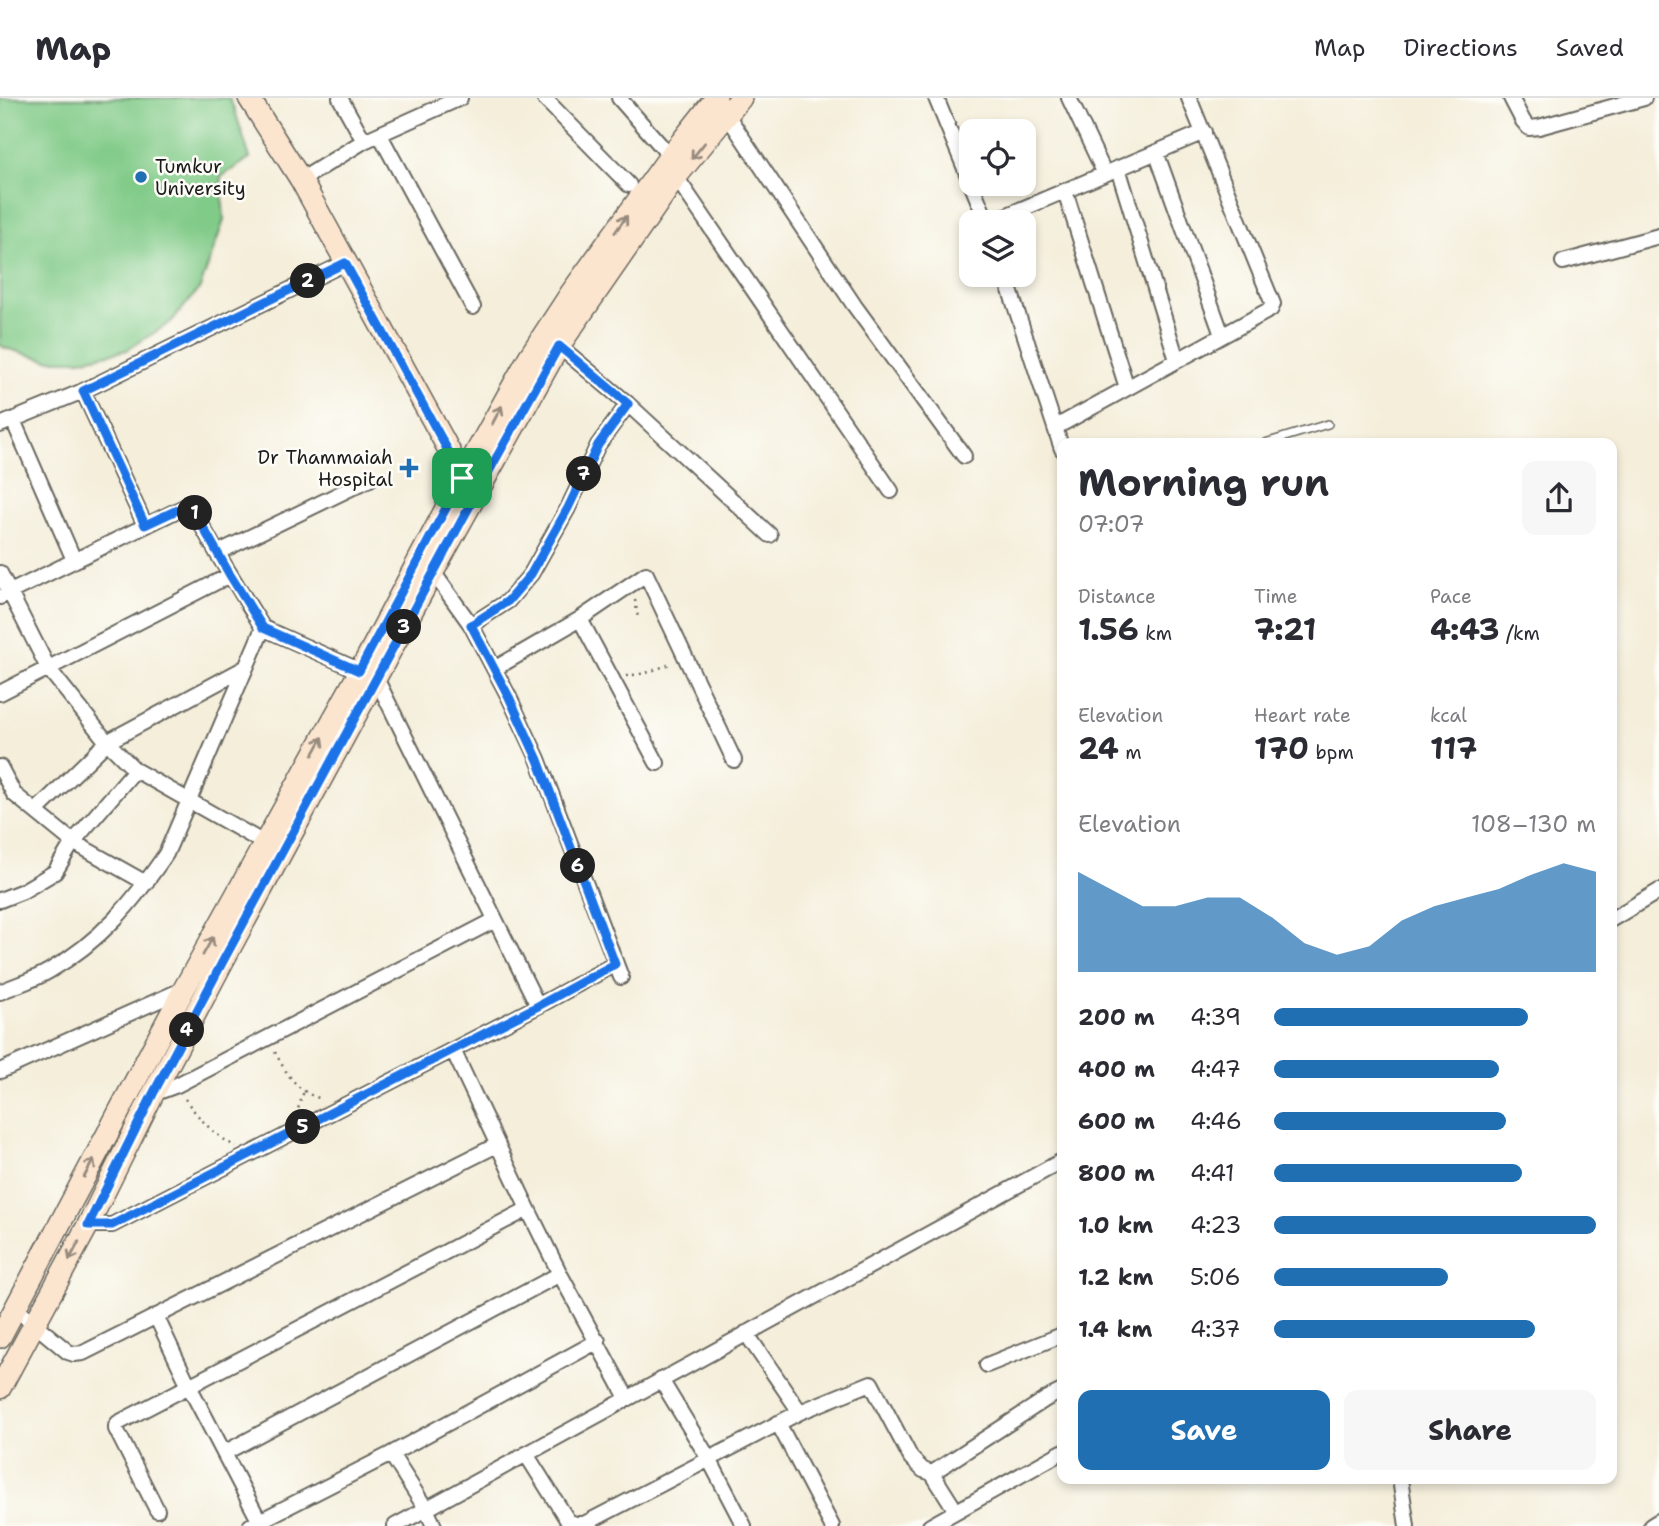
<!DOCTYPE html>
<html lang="en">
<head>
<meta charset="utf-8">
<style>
  :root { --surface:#fff; --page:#f7f7f7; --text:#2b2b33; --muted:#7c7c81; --line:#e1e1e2; --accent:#1f6fb2 }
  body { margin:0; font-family:"Shantell Sans",sans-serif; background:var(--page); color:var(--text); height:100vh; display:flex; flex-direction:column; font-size:26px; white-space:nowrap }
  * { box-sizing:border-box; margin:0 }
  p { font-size:23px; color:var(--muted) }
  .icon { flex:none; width:38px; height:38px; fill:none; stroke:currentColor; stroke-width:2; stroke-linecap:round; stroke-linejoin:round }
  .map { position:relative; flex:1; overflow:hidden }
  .side { position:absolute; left:1057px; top:340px; width:560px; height:1046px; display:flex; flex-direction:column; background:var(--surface); border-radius:14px; box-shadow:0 4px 10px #0003 }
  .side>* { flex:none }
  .tools { position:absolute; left:959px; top:21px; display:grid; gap:14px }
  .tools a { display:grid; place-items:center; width:77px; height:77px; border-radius:14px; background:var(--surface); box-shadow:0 4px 10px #0003; font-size:35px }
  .pin { position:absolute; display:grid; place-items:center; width:60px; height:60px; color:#fff; margin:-30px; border-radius:14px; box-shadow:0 4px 10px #0006 }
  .km { position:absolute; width:35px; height:35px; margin:-18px; border-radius:50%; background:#222; color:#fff; font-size:19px; line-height:35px; text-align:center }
  .round { display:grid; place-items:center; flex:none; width:74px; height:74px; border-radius:14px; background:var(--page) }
  .headline { display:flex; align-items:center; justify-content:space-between; height:119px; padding:0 21px }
  h1 { font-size:38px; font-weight:700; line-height:52px }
  .figures { display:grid; grid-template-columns:repeat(3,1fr); gap:10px; height:119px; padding:7px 21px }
  .figures div { display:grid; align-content:center }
  .figures b { font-size:30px; font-weight:700 }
  .figures small { font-size:19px; font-weight:400 }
  .figures p { font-size:19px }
  .chart { height:196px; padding:14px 21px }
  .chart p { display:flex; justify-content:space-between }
  .chart svg { width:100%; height:126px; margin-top:7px; fill:var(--accent); opacity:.7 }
  .primary-button { display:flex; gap:14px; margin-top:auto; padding:14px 21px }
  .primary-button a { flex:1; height:80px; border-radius:14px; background:var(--accent); color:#fff; font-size:28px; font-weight:700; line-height:80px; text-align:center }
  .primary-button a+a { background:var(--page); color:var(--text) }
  ul { padding:0 21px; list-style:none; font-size:23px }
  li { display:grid; grid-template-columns:112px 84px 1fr; align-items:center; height:52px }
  li i { height:18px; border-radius:9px; background:var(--accent) }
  header { display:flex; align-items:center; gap:42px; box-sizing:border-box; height:98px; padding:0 35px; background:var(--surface); border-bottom:2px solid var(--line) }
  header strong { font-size:33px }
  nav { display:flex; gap:38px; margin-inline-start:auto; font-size:24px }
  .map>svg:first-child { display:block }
  .pitch { fill:#81cb88; stroke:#4e7452; stroke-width:2 }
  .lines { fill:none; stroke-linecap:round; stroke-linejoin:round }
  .service-casing { stroke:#68665e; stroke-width:10 }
  .minor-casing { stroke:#68665e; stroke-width:18 }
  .secondary-casing { stroke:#68665e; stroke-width:24 }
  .path { stroke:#68665e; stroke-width:2.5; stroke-dasharray:2 5; stroke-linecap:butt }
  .service { stroke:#fff; stroke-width:7 }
  .minor { stroke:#fff; stroke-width:14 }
  .secondary { stroke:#fce5cf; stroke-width:21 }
  .oneway { stroke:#978b7e }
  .route-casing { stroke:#fff; stroke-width:14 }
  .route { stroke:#1a73e8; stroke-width:9 }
  .poi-dot { fill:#1f6fb2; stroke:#fdfcf7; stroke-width:2.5 }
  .labels { text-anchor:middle; stroke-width:5; stroke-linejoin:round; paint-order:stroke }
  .poi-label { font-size:19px; fill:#1c1c1c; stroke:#fdfcf7; text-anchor:start }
</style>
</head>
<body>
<header>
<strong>Map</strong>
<nav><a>Map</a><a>Directions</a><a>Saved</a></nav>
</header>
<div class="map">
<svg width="1659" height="1428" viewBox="0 0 1659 1428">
  <rect width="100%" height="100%" fill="#fdfcf7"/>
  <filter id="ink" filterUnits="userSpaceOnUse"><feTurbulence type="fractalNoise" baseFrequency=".0143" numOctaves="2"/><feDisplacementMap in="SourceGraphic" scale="14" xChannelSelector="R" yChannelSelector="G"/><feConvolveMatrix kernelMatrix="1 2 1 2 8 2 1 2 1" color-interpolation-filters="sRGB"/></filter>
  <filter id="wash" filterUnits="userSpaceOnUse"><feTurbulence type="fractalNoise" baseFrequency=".00686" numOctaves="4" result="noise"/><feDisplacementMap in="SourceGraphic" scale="28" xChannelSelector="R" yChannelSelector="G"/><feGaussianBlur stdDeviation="1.57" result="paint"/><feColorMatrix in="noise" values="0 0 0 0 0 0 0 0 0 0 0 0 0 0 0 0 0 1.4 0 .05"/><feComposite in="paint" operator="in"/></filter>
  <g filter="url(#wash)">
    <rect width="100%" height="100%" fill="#f4eeda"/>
    <path class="pitch" d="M 0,0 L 229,0 L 235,13 L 250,60 L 221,79 L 224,122 L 200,190 L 171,224 L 127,252 L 81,262 L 48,262 L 5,250 L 0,247 Z"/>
  </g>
  <g filter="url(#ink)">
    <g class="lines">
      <g class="service-casing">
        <path id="service" d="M 1265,345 L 1328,326"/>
      </g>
      <g class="minor-casing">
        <path id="minor" d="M 340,0 L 364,43
          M 544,0 L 629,87
          M 619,0 L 670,58
          M 936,0 L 987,124
          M 1069,0 L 1105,76
          M 1511,0 L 1523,23 L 1529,30 L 1539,29 L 1644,0
          M 727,17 L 854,207 L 964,358
          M 380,37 L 473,209
          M 1156,54 L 1222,237
          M 1118,70 L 1177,262
          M 676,79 L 891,393
          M 301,82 L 364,43 L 460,0
          M 1065,93 L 1127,290
          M 991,124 L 1204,34
          M 1563,164 L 1659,138
          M 1005,177 L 1062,351
          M 559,248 L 628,306 L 770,437
          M 83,293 L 145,427
          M 13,322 L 74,462
          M 0,327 L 83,293 L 345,165
          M 1056,329 L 1271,211 L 1273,206 L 1189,0
          M 433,474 L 471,527 L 508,503 L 531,476 L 568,410 L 598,347 L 628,306
          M 0,475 L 48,570 L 107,644 L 135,672 L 264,745
          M 0,499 L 190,406 L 217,455
          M 580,521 L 657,665
          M 471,527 L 509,599 L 538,661 L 621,879
          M 263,530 L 376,580 L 538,908
          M 494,571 L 580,521 L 646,476 L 734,662
          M 0,595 L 230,477
          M 0,669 L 14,696 L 73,744 L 146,785
          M 36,713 L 107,644 L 245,570
          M 0,802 L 23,793 L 55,774 L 73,744 L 135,672
          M 1612,821 L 1659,793
          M 0,894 C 16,887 34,882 49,873 C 101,843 133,804 166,756 L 263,530 L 217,455 L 370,381
          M 453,952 L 528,1111 L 560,1176 L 627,1300
          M 0,973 L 184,891
          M 153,996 L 177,987 L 495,822
          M 88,1127 L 112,1127 L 538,908 L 615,866
          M 15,1210 L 68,1254 L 74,1256 L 83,1255 L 497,1047
          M 156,1218 L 189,1288 L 262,1428
          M 746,1235 L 800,1314 L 871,1285 L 911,1360 L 923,1372 L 932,1375
          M 987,1267 L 1062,1237
          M 661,1282 L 709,1361 L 744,1428
          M 778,1325 L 832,1428
          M 224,1355 L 560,1176
          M 391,1356 L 426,1411 L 434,1428
          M 526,1356 L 568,1423 L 575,1426 L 584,1426 L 800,1314
          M 1400,1381 L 1407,1428
          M 157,1412 L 116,1331 L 116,1328 L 118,1325 L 528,1111
          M 956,1413 L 932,1375 L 1046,1301 L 1062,1293
          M 250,1428 L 391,1356 L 598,1243
          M 395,1428 L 1062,1063
          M 930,1428 L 1062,1354
          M 1651,1428 L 1659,1423"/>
      </g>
      <g class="secondary-casing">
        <path id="secondary" d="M 249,0 L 301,82 L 444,343 L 468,389
          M 0,1239 L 184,891 L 360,573 L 462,380 L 529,259 L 571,195 L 670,58 L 716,0
          M 0,1290 L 88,1127 L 153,996 L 223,863 L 433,474 L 559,248 L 676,79 L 741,0"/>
      </g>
      <path class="path" d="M 635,502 L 638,520
        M 626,578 L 646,575 L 673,565
        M 275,954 C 286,975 298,996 323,1001
        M 185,1001 C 198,1019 215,1039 236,1048
        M 296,1017 L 304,993"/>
      <use href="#service" class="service"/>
      <use href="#minor" class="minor"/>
      <use href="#secondary" class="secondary"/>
    </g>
    <defs><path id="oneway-shaft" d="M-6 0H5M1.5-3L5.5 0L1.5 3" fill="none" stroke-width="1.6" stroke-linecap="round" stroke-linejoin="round" transform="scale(1.75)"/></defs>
    <g class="oneway">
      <use href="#oneway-shaft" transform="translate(698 53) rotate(129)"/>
      <use href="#oneway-shaft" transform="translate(621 126) rotate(-54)"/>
      <use href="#oneway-shaft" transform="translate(497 317) rotate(-62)"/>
      <use href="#oneway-shaft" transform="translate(318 648) rotate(-61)"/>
      <use href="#oneway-shaft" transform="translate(208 848) rotate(-61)"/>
      <use href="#oneway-shaft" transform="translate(89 1070) rotate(-62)"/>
      <use href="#oneway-shaft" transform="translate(74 1153) rotate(118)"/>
    </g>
  </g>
  <g class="lines" filter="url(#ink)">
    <g class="route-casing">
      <path id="route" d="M 462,380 L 359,573 L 263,530 L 230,477 L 190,406 L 145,427 L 83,293 L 345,165 L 474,400 L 223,863 L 153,996 L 88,1127 L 112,1127 L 538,908 L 615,866 L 538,662 L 509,599 L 471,527 L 508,503 L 531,476 L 568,410 L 598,347 L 628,306 L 559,248 L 474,400 L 462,380"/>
    </g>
    <use href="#route" class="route"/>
  </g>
  <g class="poi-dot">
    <circle cx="141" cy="79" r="7"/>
    <path d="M405.5 359.5h7v7h7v7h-7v7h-7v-7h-7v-7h7z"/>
  </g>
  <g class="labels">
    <g class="poi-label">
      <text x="155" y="75">Tumkur<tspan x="155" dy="22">University</tspan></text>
      <text x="393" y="366" text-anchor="end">Dr Thammaiah<tspan x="393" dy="22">Hospital</tspan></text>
    </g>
  </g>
</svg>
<div class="tools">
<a><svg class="icon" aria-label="locate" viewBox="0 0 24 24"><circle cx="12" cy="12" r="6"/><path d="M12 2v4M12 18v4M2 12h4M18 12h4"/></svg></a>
<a><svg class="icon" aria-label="layers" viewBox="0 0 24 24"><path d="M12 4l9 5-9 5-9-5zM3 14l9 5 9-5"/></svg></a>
</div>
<div class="pin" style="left:462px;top:380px;background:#1e9e55"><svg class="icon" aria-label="arrive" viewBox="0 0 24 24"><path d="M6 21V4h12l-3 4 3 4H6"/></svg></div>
<b class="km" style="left:195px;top:415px">1</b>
<b class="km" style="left:308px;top:183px">2</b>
<b class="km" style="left:404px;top:529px">3</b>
<b class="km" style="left:187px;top:932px">4</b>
<b class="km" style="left:303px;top:1029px">5</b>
<b class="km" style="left:578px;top:768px">6</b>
<b class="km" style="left:584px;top:376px">7</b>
<section class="side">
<div class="headline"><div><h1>Morning run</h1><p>07:07</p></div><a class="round"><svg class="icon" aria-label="share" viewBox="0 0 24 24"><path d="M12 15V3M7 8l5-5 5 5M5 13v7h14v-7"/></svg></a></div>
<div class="figures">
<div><p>Distance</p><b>1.56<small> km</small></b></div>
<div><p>Time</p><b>7:21</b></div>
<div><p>Pace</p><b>4:43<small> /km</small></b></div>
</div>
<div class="figures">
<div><p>Elevation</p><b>24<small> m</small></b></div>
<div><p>Heart rate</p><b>170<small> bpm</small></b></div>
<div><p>kcal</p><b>117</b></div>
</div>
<div class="chart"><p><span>Elevation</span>108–130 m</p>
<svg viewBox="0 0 160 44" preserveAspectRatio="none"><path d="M0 44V9L10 15L20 21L30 21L40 18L50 18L60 25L70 34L80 38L90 35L100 26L110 21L120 18L130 15L140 10L150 6L160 9V44z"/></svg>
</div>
<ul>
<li><b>200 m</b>4:39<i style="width:79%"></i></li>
<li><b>400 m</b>4:47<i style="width:70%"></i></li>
<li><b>600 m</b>4:46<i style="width:72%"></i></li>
<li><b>800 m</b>4:41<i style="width:77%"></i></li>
<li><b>1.0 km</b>4:23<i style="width:100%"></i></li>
<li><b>1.2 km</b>5:06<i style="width:54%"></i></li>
<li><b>1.4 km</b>4:37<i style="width:81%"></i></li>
</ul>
<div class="primary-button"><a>Save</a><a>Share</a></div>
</section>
</div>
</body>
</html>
